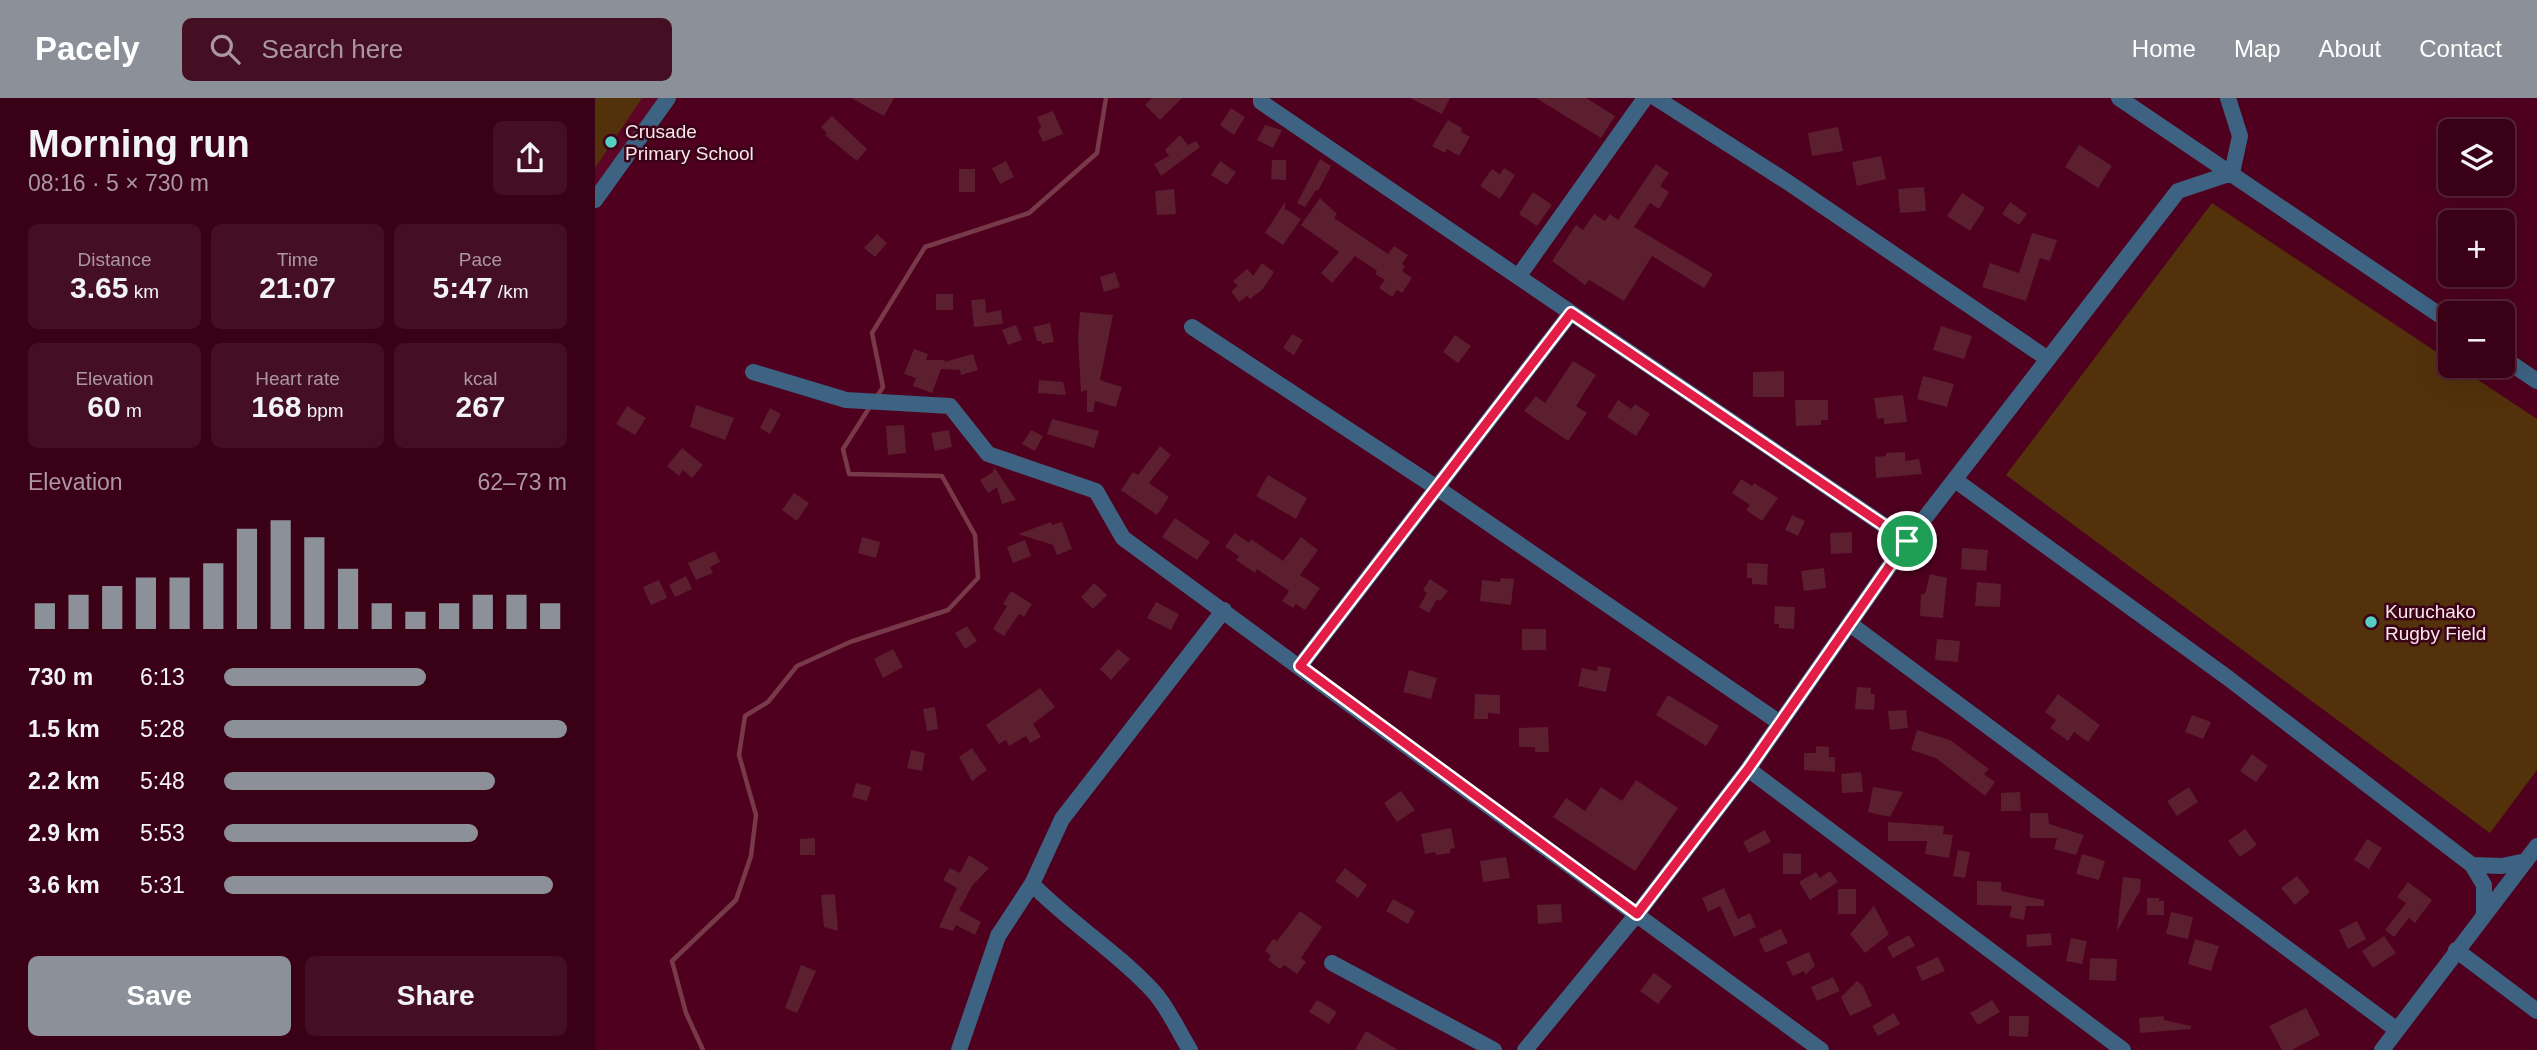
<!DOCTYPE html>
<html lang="en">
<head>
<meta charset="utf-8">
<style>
  :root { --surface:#3a0016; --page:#450f23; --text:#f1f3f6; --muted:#ab97a1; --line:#542235; --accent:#8c9099 }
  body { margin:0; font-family:Helvetica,sans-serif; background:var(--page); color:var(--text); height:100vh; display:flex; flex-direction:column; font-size:26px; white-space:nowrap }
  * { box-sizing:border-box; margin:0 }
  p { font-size:23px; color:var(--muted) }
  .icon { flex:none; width:38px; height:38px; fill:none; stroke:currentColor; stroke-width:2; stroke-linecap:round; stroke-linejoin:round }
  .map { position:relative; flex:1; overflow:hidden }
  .sheet { display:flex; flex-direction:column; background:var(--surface); width:595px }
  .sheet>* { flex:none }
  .controls { position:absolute; left:1843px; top:21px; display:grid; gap:14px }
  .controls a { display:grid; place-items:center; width:77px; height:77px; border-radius:10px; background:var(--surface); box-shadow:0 7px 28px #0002,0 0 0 2px var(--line); font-size:35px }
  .pin { position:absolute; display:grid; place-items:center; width:60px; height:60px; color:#fff; margin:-30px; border:4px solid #fff; border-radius:50%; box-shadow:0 2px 7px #0007 }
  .round { display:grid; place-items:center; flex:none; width:74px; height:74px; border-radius:10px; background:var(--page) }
  .overview { display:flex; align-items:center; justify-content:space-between; height:119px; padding:0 28px }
  h1 { font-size:38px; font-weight:800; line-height:52px }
  .stats { display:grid; grid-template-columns:repeat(3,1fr); gap:10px; height:119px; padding:7px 28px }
  .stats div { display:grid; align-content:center; border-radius:10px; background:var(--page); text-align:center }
  .stats b { font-size:30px; font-weight:800 }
  .stats small { font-size:19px; font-weight:400 }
  .stats p { font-size:19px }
  .chart { height:196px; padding:14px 28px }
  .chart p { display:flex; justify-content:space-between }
  .chart svg { width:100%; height:126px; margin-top:7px; stroke:var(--accent); stroke-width:6 }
  .button { display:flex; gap:14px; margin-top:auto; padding:14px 28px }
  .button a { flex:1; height:80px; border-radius:10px; background:var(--accent); color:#fff; font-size:28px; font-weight:800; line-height:80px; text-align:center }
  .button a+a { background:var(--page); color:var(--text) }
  ul { padding:0 28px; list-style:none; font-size:23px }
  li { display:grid; grid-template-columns:112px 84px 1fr; align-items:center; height:52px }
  li i { height:18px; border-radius:9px; background:var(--accent) }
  header { display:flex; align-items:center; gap:42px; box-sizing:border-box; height:98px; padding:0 35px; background:var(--accent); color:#fff }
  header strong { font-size:33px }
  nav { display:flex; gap:38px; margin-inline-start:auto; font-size:24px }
  .search { width:490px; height:63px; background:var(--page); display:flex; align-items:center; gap:18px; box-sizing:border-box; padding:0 24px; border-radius:10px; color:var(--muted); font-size:26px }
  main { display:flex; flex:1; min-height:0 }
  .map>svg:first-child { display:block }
  .built { fill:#5d0527 }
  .green { fill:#53320b }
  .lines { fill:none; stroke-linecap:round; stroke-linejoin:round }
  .stream { stroke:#783949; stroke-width:4.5 }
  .building { fill:#5b1f2f }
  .street { stroke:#3d6282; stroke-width:16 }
  .route-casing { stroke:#fff; stroke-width:14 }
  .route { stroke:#e11d48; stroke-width:9 }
  .poi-dot { fill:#57cec2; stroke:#3b0317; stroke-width:2.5 }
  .labels { text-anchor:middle; stroke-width:5; stroke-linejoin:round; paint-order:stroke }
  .poi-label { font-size:19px; fill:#fbe7eb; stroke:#3b0317; text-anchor:start }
</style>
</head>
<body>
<header>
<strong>Pacely</strong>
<div class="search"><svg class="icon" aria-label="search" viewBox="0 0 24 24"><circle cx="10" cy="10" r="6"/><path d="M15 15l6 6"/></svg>Search here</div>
<nav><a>Home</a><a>Map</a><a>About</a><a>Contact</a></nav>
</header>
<main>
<section class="sheet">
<div class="overview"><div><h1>Morning run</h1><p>08:16 · 5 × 730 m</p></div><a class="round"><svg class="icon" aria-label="share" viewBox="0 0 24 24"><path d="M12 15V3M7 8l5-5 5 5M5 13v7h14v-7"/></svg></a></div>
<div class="stats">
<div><p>Distance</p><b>3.65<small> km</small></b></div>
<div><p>Time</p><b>21:07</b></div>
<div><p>Pace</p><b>5:47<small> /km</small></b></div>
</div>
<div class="stats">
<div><p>Elevation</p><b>60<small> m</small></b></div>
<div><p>Heart rate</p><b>168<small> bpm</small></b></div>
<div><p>kcal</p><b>267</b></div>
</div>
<div class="chart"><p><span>Elevation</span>62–73 m</p>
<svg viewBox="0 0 160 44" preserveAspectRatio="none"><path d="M5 44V35M15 44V32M25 44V29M35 44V26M45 44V26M55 44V21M65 44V9M75 44V6M85 44V12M95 44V23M105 44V35M115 44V38M125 44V35M135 44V32M145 44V32M155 44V35"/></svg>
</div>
<ul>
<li><b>730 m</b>6:13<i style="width:59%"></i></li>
<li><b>1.5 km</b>5:28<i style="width:100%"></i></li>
<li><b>2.2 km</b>5:48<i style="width:79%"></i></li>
<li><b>2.9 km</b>5:53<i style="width:74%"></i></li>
<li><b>3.6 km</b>5:31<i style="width:96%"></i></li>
</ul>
<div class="button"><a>Save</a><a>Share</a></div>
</section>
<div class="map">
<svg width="1942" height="952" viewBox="0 0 1942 952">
  <rect width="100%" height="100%" fill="#4e001e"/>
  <path class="built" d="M 0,0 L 63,0 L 0,88 Z"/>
  <path class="green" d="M 0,0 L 47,0 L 0,70 Z
    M 1617,105 L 1855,263 L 1855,268 L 1862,268 L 1942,321 L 1942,672 L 1895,735 L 1411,377 Z"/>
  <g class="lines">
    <path class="stream" d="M 281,300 L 288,289 L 277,235 L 330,149 L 434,115 L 502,55 L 511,0
      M 108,952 L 91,915 L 77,863 L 141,802 L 156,758 L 161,717 L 144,657 L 150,618 L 173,604 L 202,568 L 255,544 L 353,512 L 383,480 L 380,437 L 347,378 L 254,376 L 248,351 L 276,307"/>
  </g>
  <path class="building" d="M 256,0 L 299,0 L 289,18 Z
    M 557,0 L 587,0 L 565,22 L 550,7 Z
    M 815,0 L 855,0 L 847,16 Z
    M 941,0 L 991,0 L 1020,18 L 1006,40 Z
    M 636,10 L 650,19 L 639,37 L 625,27 Z
    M 458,13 L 468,36 L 448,44 L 443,33 L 446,29 L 442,19 Z
    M 237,18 L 272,51 L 262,63 L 230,37 L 232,35 L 226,29 Z
    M 853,22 L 867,30 L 866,34 L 875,39 L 864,58 L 852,51 L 850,55 L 837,48 Z
    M 670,27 L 687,32 L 678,50 L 662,42 Z
    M 1243,29 L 1248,53 L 1217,58 L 1213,35 Z
    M 585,37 L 593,47 L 601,43 L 605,49 L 566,78 L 559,66 L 574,58 L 570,52 Z
    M 1484,47 L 1517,68 L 1503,90 L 1470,69 Z
    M 1286,58 L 1291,81 L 1262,88 L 1257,64 Z
    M 725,61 L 736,68 L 723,93 L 721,92 L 710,109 L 702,105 Z
    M 677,62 L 691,62 L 691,82 L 676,81 Z
    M 411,63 L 419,79 L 405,86 L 397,70 Z
    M 625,63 L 641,74 L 632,87 L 616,77 Z
    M 1061,66 L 1074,75 L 1065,88 L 1074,94 L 1064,111 L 1055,105 L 1039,129 L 1118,176 L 1109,190 L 1057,158 L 1029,203 L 994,182 L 990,187 L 957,163 L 981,127 L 988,132 L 999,116 L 1010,123 L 1015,116 L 1023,122 Z
    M 909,70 L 920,77 L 905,101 L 885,88 L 897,71 L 905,76 Z
    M 364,71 L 380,71 L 380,94 L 364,94 Z
    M 1329,89 L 1331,113 L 1305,115 L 1303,91 Z
    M 579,91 L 581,116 L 562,117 L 560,93 Z
    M 938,94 L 957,107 L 942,128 L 924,116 Z
    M 1367,95 L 1390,110 L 1375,133 L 1352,118 Z
    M 725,100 L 742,116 L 739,120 L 793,156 L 799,148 L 813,157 L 807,166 L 810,168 L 807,173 L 817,180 L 807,195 L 802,192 L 797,199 L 784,190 L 790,182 L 780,176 L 782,173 L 760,158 L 737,185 L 726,175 L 744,154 L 706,127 Z
    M 690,104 L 690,113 L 691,111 L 706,121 L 688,147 L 670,135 Z
    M 1415,104 L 1432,116 L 1424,127 L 1407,116 Z
    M 1437,135 L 1462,142 L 1455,163 L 1445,160 L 1431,203 L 1387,189 L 1395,165 L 1424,175 Z
    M 282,136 L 292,145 L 280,159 L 269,150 Z
    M 667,165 L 679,174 L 668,191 L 655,201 L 652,198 L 644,204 L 636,193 L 643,188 L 638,183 L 652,171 L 658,178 Z
    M 520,174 L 525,189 L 509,194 L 505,179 Z
    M 341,196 L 358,196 L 358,212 L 341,212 Z
    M 390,201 L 391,215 L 406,212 L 408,226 L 379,229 L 376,202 Z
    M 485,214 L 518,217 L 505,282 L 527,289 L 521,309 L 500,303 L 498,314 L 492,314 L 492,292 L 486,294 L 483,240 Z
    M 455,225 L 459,244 L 447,246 L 446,243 L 442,243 L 438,229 Z
    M 421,227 L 427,242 L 413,247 L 407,232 Z
    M 1346,228 L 1377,238 L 1369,261 L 1338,252 Z
    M 697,236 L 708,242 L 699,257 L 688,250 Z
    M 860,237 L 876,248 L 863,265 L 848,254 Z
    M 319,251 L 333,256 L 331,262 L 350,262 L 349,264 L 378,256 L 383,272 L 366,277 L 365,272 L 346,271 L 337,295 L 318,288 L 321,280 L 309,276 Z
    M 978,263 L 1001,277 L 981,308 L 992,315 L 973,343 L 929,313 L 941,298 L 950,305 Z
    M 1189,273 L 1189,299 L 1158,299 L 1158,274 Z
    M 1328,278 L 1359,286 L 1352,309 L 1322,301 Z
    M 444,282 L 468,284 L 471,297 L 443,295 Z
    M 1308,297 L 1312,324 L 1289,326 L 1289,320 L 1282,321 L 1279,300 Z
    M 1023,302 L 1036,311 L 1040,306 L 1055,316 L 1041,338 L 1012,319 Z
    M 1200,302 L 1233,302 L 1233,322 L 1226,322 L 1226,327 L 1201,328 Z
    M 101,307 L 139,320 L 130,342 L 95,329 Z
    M 32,308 L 51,320 L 40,337 L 21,326 Z
    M 175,310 L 186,316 L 175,336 L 165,330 Z
    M 457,321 L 504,333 L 499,350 L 452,336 Z
    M 309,327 L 311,355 L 293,357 L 291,328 Z
    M 354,332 L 357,349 L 340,353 L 336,335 Z
    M 436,332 L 448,338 L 440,353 L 427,346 Z
    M 565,348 L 576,357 L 554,385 L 574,399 L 562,417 L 526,392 L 538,374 L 543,377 Z
    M 87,350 L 108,367 L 97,380 L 88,372 L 84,378 L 72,368 Z
    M 1310,354 L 1310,363 L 1324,361 L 1327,376 L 1281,380 L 1280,359 L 1291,358 L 1291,355 Z
    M 399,369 L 421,402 L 407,406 L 402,389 L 393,395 L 385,382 L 398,374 Z
    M 673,377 L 712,400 L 701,421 L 661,398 Z
    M 1146,381 L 1157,388 L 1159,385 L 1183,400 L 1167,423 L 1151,412 L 1155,407 L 1137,395 Z
    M 199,395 L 214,405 L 202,423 L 187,412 Z
    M 1197,417 L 1210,423 L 1203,438 L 1190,432 Z
    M 580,420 L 615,444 L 602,462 L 567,439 Z
    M 456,424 L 457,427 L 467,424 L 477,451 L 462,457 L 458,447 L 423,436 Z
    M 1257,434 L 1257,455 L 1236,456 L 1235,435 Z
    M 640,435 L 654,445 L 656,441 L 688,463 L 706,439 L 723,452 L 705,477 L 725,490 L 710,512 L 701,506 L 698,510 L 687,503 L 694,493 L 662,471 L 660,475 L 641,462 L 644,458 L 630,449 Z
    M 267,439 L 285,444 L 281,460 L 263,455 Z
    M 430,442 L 436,458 L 418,465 L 412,449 Z
    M 1367,450 L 1393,452 L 1391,473 L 1366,471 Z
    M 120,453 L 125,464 L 115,469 L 118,475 L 101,482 L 93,465 Z
    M 1152,465 L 1173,466 L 1172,487 L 1157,486 L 1157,480 L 1152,480 Z
    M 1229,470 L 1231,490 L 1209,493 L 1206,473 Z
    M 1335,476 L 1352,480 L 1348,520 L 1325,518 L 1326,496 L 1330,496 Z
    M 91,478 L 97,491 L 80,499 L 74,487 Z
    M 906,480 L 919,481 L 916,507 L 885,503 L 887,482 L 905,484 Z
    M 835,481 L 853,493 L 845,503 L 842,501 L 834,515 L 824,509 L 832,495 L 828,492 Z
    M 64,482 L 72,500 L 56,507 L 48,489 Z
    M 1382,484 L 1406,486 L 1405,509 L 1380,508 Z
    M 499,485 L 512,497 L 498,511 L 486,499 Z
    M 416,493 L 437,506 L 429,519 L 424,516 L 409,538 L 398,531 L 412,508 L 408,506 Z
    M 561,504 L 584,516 L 576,532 L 552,520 Z
    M 1180,508 L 1200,509 L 1199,531 L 1184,530 L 1184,526 L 1179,526 Z
    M 372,528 L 382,543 L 370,551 L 360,535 Z
    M 927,531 L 951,531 L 951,552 L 927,552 Z
    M 1342,541 L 1365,543 L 1363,564 L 1340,562 Z
    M 298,551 L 308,569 L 288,580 L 279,561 Z
    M 523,551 L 535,561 L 516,582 L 505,571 Z
    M 1003,568 L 1016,570 L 1011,594 L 983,588 L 987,570 L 1002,573 Z
    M 814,572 L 842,580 L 836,601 L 808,594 Z
    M 1262,589 L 1276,590 L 1276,596 L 1280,596 L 1279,612 L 1260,611 Z
    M 445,590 L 460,609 L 438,626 L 446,639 L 435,645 L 431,638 L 414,648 L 411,642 L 404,646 L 391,627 Z
    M 880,596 L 905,597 L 905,616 L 893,615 L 893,621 L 879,621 Z
    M 1463,596 L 1505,627 L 1493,644 L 1479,634 L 1473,643 L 1455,630 L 1461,622 L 1450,614 Z
    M 1073,597 L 1124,628 L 1111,648 L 1061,617 Z
    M 340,609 L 343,631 L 332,633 L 328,611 Z
    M 1311,612 L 1313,630 L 1295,632 L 1293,613 Z
    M 1597,617 L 1616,624 L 1608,641 L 1590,634 Z
    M 953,629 L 954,654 L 940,654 L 940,649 L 924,649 L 924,630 Z
    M 1322,632 L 1355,642 L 1394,671 L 1389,676 L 1400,684 L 1390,698 L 1341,660 L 1316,652 Z
    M 1221,648 L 1234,649 L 1234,659 L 1240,659 L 1240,674 L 1209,672 L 1209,655 L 1221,655 Z
    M 377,650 L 392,672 L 377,683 L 364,659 Z
    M 316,652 L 330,655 L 327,673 L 312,670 Z
    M 1657,656 L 1673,668 L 1661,684 L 1645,673 Z
    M 1266,674 L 1268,694 L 1247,695 L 1246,676 Z
    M 1041,682 L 1083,710 L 1040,773 L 958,719 L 971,700 L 990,713 L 1006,689 L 1027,703 Z
    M 261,685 L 276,689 L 272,703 L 257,699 Z
    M 1278,689 L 1308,694 L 1295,719 L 1273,714 Z
    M 1594,689 L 1603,704 L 1582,718 L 1572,703 Z
    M 806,693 L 820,712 L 802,724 L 789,705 Z
    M 1425,694 L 1426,713 L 1406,713 L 1406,695 Z
    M 1435,715 L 1453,715 L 1454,726 L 1489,737 L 1481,757 L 1459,751 L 1462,740 L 1435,740 Z
    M 1293,724 L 1349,728 L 1348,736 L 1358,737 L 1354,760 L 1330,756 L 1332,743 L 1293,743 Z
    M 856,730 L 860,750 L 855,751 L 855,755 L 841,757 L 840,754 L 830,756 L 826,736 Z
    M 1650,731 L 1662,747 L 1645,759 L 1633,743 Z
    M 1170,732 L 1176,744 L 1154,755 L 1148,744 Z
    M 220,740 L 220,757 L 205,757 L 205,741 Z
    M 1772,741 L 1787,750 L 1774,771 L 1759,762 Z
    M 1363,752 L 1375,754 L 1370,780 L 1358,778 Z
    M 1188,755 L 1206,756 L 1206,776 L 1188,776 Z
    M 1487,756 L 1510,763 L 1504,782 L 1481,776 Z
    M 374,757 L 394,770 L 377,788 L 364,812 L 386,824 L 380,837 L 361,827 L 358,833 L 344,829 L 362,790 L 348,782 L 355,770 L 365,775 Z
    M 911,759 L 915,780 L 888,784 L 885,763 Z
    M 750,770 L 772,787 L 763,800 L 740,783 Z
    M 1235,773 L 1243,784 L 1215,802 L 1204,784 L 1221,774 L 1225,780 Z
    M 1702,778 L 1715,794 L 1700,807 L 1686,790 Z
    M 1528,779 L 1546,781 L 1545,793 L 1522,833 Z
    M 1382,783 L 1406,784 L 1406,793 L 1449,802 L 1449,808 L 1431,808 L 1429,822 L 1414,819 L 1417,808 L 1382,807 Z
    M 1813,784 L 1837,802 L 1820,825 L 1814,820 L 1799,839 L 1790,832 L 1811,805 L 1802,799 Z
    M 1129,790 L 1143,821 L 1155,815 L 1161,829 L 1139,839 L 1125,808 L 1113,814 L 1107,800 Z
    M 1243,791 L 1261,791 L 1261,816 L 1243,816 Z
    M 240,796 L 243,833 L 229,829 L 226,797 Z
    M 1552,800 L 1564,800 L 1564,803 L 1569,803 L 1569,817 L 1552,817 Z
    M 798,801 L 820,813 L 813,826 L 791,813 Z
    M 966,806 L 967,824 L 943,826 L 942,807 Z
    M 1279,808 L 1294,836 L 1270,855 L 1255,836 Z
    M 705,813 L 727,829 L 706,860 L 711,864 L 702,876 L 689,867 L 685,871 L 673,862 L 676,858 L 670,853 L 678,841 L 682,843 Z
    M 1576,814 L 1598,819 L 1593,841 L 1571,836 Z
    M 1762,823 L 1771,841 L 1753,851 L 1744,832 Z
    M 1186,831 L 1193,845 L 1170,855 L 1164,841 Z
    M 1456,835 L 1457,847 L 1432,849 L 1431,837 Z
    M 1314,837 L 1320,848 L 1298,860 L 1292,849 Z
    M 1789,838 L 1801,855 L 1778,870 L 1767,853 Z
    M 1476,840 L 1492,843 L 1487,866 L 1471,863 Z
    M 1600,841 L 1624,848 L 1616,873 L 1593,866 Z
    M 1214,854 L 1220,868 L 1210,877 L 1209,873 L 1198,878 L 1191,864 Z
    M 1343,859 L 1350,873 L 1327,883 L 1321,869 Z
    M 1495,860 L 1522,861 L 1521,883 L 1494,882 Z
    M 206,867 L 221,873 L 202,915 L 190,910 Z
    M 1059,875 L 1077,888 L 1063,906 L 1045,893 Z
    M 1238,879 L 1245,893 L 1222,903 L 1216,889 Z
    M 1262,883 L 1268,888 L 1277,908 L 1255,918 L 1246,899 Z
    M 722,902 L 742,914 L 734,926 L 714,914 Z
    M 1397,902 L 1405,914 L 1383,927 L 1375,915 Z
    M 1711,910 L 1725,937 L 1697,952 L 1687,952 L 1674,928 Z
    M 1299,915 L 1305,926 L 1283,938 L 1277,928 Z
    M 1414,918 L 1434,918 L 1433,939 L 1414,938 Z
    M 1569,918 L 1569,922 L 1596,928 L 1596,931 L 1545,935 L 1544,920 Z
    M 771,933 L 803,952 L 760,952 Z"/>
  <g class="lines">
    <path class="street" d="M 666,0 L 666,4 L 1312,443
      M 1061,0 L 1191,83 L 1453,261
      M 1524,0 L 1855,224
      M 0,102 L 73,0
      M 923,179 L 1050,0
      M 597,229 L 842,390 L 1185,625
      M 1908,260 L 1942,283
      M 158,274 L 251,302 L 355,308 L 393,356 L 501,393 L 528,440 L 1226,952
      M 1360,382 L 1633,580 L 1877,767 L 1907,768 L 1931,763
      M 1255,526 L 1802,932
      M 705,568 L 976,215
      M 1153,671 L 1528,952
      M 1877,767 L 1889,787 L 1889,817
      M 437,786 C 475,825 521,853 558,893 C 573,909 583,933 595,952
      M 1861,852 L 1942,913
      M 737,865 L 899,952
      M 364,952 L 403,838 L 437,786 L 467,721 L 629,512
      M 930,952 L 1042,816 L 1153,671 L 1312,443 L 1583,93 L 1637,75 L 1645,38 L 1633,0
      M 1787,952 L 1942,748"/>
  </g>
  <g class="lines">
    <g class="route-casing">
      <path id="route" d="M 976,215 L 1312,443 L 1153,671 L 1042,816 L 705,568 Z"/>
    </g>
    <use href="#route" class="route"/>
  </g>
  <g class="poi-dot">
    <circle cx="16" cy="44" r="7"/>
    <circle cx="1776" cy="524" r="7"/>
  </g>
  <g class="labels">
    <g class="poi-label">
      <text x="30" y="40">Crusade<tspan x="30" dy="22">Primary School</tspan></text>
      <text x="1790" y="520">Kuruchako<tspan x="1790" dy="22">Rugby Field</tspan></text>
    </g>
  </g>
</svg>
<div class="controls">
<a><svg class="icon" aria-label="layers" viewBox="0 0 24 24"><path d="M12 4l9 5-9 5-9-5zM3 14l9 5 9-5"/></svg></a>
<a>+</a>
<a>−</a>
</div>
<div class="pin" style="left:1312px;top:443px;background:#1e9e55"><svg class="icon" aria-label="arrive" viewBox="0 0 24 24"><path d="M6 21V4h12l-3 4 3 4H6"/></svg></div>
</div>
</main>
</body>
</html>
